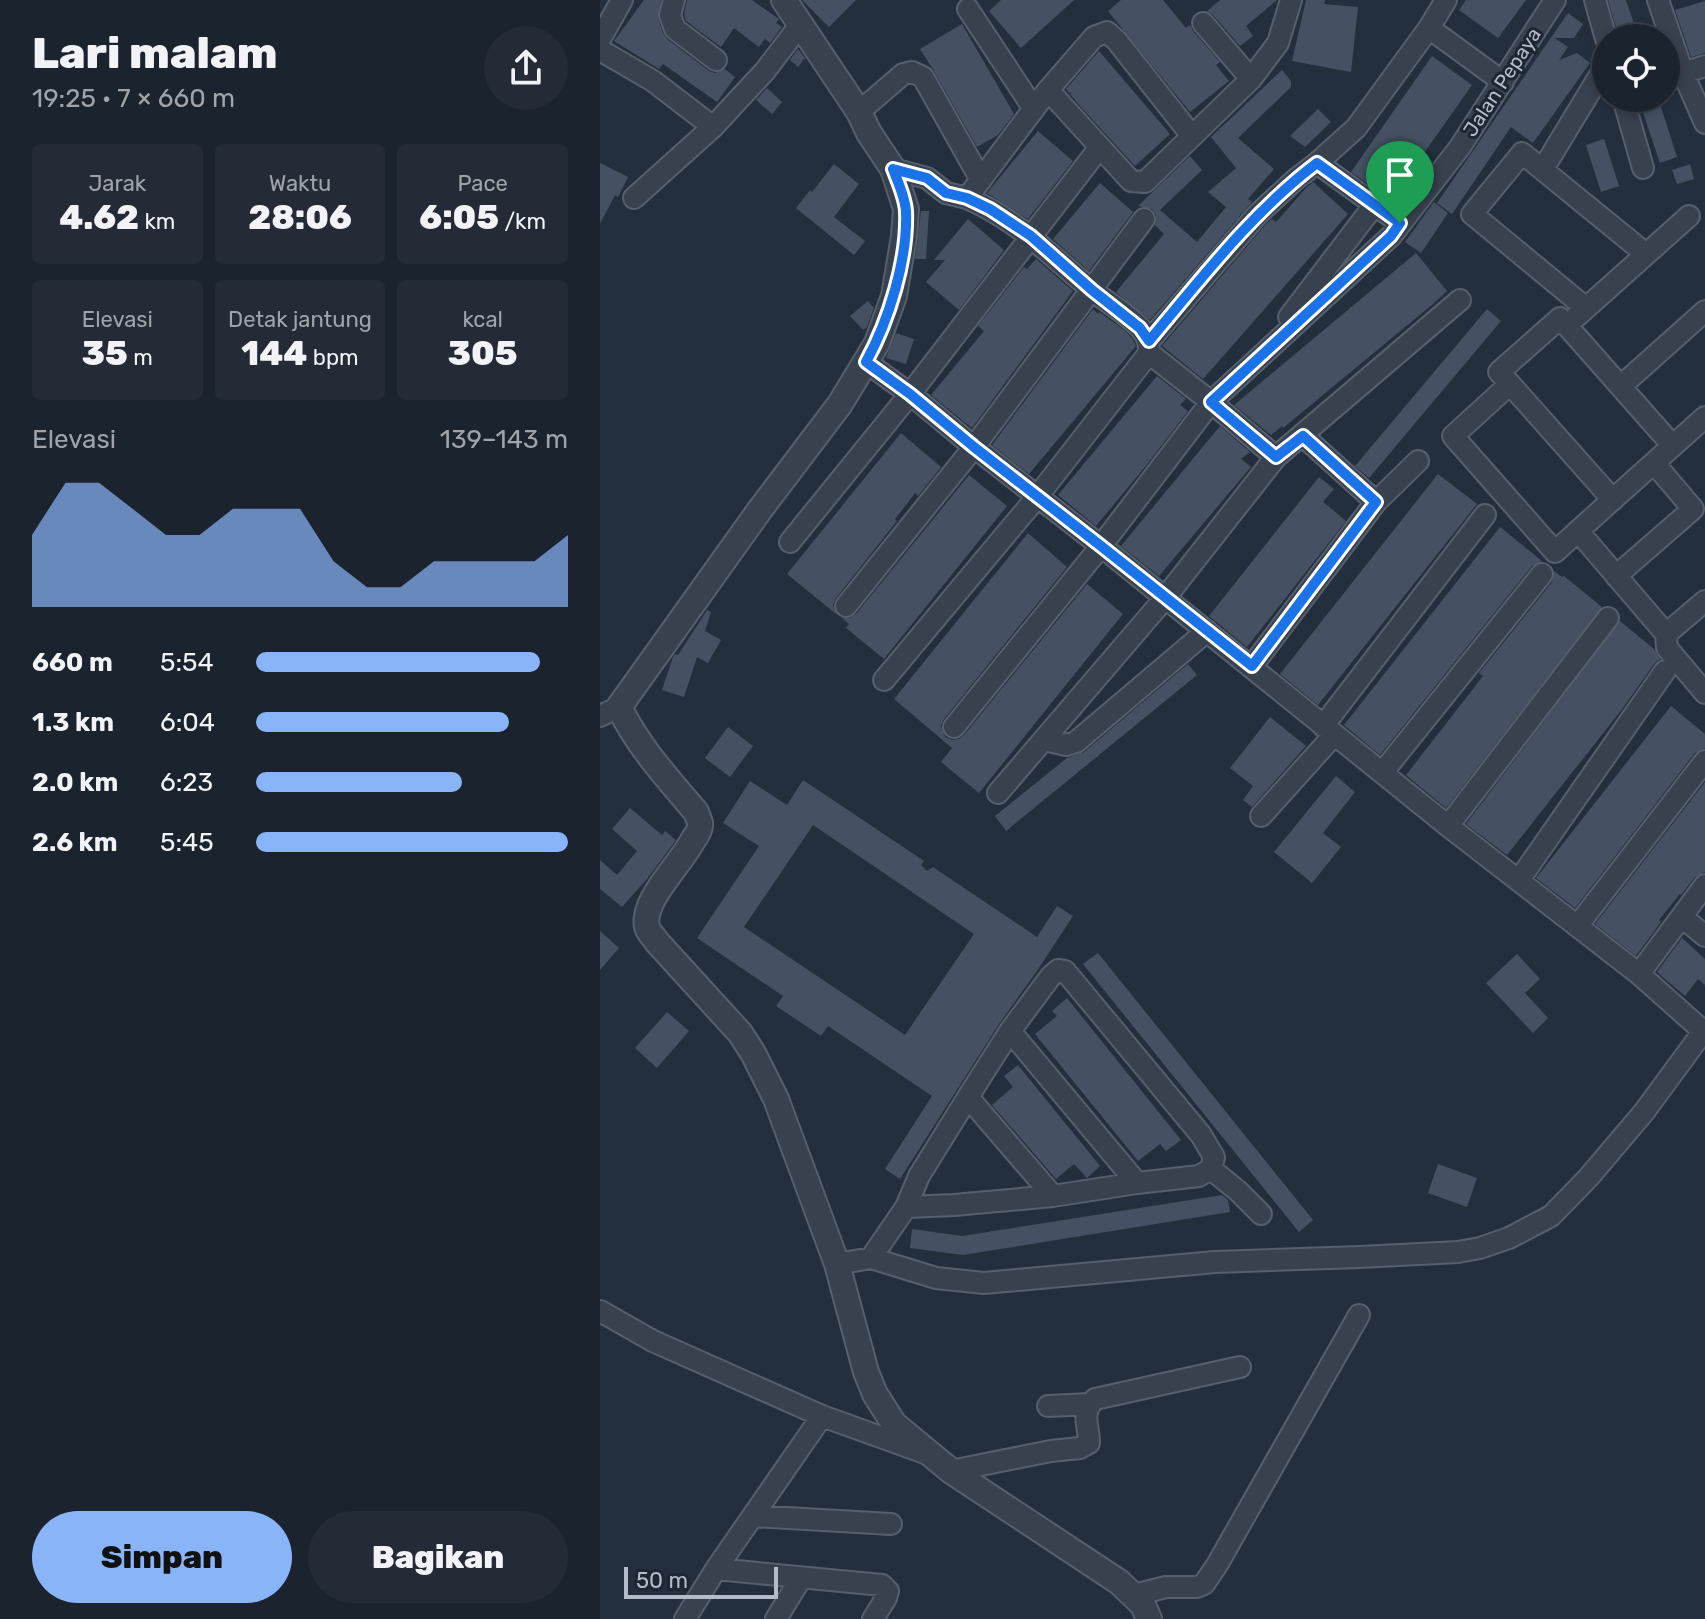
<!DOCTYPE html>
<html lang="id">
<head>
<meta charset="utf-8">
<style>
  :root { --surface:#1b232e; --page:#242b36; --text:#f1f3f6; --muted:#a0a4aa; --line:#39404a; --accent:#8ab4f8 }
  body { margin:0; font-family:Rubik,sans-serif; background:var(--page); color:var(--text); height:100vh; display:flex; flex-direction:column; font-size:30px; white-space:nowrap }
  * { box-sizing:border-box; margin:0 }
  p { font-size:26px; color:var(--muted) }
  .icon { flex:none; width:44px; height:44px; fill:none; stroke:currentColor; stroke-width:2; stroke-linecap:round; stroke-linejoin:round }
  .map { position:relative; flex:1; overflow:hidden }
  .panel { display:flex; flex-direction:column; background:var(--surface); width:600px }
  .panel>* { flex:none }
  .buttons { position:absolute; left:992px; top:24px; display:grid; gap:16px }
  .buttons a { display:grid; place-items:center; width:88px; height:88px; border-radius:50%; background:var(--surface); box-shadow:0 4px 12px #0003,0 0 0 2px var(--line); font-size:40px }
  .scale { position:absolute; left:24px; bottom:20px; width:154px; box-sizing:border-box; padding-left:8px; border:4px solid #b4bcc9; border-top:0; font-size:22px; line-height:28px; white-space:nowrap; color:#b4bcc9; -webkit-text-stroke:6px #1d2633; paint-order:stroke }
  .pin { position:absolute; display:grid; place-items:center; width:68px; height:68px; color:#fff; margin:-82px -34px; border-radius:50% 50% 50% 0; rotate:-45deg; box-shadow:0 0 8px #0007 }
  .pin .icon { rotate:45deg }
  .round { display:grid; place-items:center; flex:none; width:84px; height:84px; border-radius:42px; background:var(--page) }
  .head { display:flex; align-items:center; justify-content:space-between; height:136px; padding:0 32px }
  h1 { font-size:44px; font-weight:800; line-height:60px }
  .metrics { display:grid; grid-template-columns:repeat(3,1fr); gap:12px; height:136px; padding:8px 32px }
  .metrics div { display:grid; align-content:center; border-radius:8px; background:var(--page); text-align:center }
  .metrics b { font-size:34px; font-weight:800 }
  .metrics small { font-size:22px; font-weight:400 }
  .metrics p { font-size:22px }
  .chart { height:224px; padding:16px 32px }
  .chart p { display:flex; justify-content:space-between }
  .chart svg { width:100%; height:144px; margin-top:8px; fill:var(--accent); opacity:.7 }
  .action { display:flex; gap:16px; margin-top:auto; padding:16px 32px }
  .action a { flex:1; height:92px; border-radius:48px; background:var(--accent); color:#111; font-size:32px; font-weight:800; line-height:92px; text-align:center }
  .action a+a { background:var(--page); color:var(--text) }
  ul { padding:0 32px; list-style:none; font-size:26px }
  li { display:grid; grid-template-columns:128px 96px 1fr; align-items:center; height:60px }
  li i { height:20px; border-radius:10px; background:var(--accent) }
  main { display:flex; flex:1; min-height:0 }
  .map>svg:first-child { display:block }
  .building { fill:#455162; fill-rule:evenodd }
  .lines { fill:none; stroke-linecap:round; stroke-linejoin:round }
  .minor-casing { stroke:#565f6c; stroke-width:24 }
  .tertiary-casing { stroke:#565f6c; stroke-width:28 }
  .minor { stroke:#38414e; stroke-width:20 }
  .tertiary { stroke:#38414e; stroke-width:24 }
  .route-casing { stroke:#fff; stroke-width:16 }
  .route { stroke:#1a73e8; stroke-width:10 }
  .labels { text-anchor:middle; stroke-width:6; stroke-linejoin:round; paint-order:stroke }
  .street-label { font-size:20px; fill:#b4bcc9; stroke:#1d2633 }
</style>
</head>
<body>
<main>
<section class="panel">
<div class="head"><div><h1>Lari malam</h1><p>19:25 · 7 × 660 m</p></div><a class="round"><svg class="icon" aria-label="share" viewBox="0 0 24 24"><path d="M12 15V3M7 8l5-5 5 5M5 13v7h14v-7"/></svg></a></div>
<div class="metrics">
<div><p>Jarak</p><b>4.62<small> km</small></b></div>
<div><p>Waktu</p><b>28:06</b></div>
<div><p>Pace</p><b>6:05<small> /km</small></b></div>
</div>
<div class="metrics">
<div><p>Elevasi</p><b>35<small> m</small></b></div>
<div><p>Detak jantung</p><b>144<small> bpm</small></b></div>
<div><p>kcal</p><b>305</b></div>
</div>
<div class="chart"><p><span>Elevasi</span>139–143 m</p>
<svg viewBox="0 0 160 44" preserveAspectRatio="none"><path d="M0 44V22L10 6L20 6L30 14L40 22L50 22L60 14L70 14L80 14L90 30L100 38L110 38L120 30L130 30L140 30L150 30L160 22V44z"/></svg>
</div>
<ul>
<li><b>660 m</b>5:54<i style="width:91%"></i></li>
<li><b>1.3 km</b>6:04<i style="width:81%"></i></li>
<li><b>2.0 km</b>6:23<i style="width:66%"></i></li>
<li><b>2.6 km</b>5:45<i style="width:100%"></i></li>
</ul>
<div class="action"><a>Simpan</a><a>Bagikan</a></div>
</section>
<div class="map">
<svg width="1105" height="1619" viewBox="0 0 1105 1619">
  <rect width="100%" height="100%" fill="#242f3e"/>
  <path class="building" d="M 44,0 L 61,0 L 58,18 L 63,33 L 67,39 L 109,71 L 115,73 L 125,69 L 135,77 L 117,102 L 63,64 L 59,69 L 14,41 Z
    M 87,0 L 152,0 L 179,19 L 176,23 L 182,27 L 170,43 L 165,39 L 159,47 L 134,28 L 121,47 L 86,21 L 84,14 Z
    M 202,0 L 256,0 L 229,27 Z
    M 401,0 L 474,0 L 421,48 L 389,11 Z
    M 521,0 L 563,0 L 586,28 L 590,25 L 593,31 L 620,62 L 616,65 L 629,81 L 590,112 L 508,11 Z
    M 620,0 L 677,0 L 646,26 L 653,36 L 640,46 L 613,15 L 607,11 Z
    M 706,0 L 725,0 L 724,4 L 758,7 L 751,72 L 692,61 Z
    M 866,0 L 926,0 L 898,38 L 859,10 Z
    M 1008,0 L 1026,0 L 1039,38 L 1019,38 Z
    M 1105,1 L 1105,53 L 1091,57 L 1075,10 Z
    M 968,13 L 983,24 L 974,38 L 955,38 L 968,47 L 959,60 L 977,53 L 990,63 L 933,143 L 911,127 L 852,214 L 837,203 Z
    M 362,24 L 414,114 L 398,135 L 377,147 L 334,71 L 320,49 Z
    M 198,49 L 205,58 L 198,67 L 190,60 Z
    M 499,51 L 570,134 L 535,166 L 480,106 L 470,94 L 472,92 L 469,93 L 466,89 Z
    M 832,56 L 872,85 L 791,200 L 751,172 Z
    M 682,70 L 691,81 L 691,87 L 638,138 L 674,169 L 648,199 L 652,202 L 550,320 L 516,292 L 564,234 L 555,225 L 556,215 L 552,209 L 538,206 L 590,156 L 602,170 L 560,210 L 597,242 L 626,207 L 608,192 L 636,168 L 611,137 Z
    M 167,88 L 182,102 L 172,114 L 156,100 Z
    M 1038,98 L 1058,98 L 1077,157 L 1060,163 Z
    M 718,109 L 731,122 L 705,147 L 690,136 Z
    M 438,131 L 473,161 L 428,219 L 387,193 Z
    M 1004,139 L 1019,186 L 1001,192 L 986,145 Z
    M 0,163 L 28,177 L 18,197 L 15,195 L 0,224 Z
    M 234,164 L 259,184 L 234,217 L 265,241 L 254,255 L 196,208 L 210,190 L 212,192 Z
    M 1090,164 L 1094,179 L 1077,184 L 1072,170 Z
    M 713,182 L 748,214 L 603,379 L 562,346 L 667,223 L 672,219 L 676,222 L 706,188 Z
    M 500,183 L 533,212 L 489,271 L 453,239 Z
    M 834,202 L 848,213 L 821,253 L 805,242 Z
    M 321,211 L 329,211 L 326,259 L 315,259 Z
    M 368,219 L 404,250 L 359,310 L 326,282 L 345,260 L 334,260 Z
    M 816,253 L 847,291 L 833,304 L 683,428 L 682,426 L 671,435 L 634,405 Z
    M 436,259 L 473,291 L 372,428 L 331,395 L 384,331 L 378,326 L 424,267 L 427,269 Z
    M 268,301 L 274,308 L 267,327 L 263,330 L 250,316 Z
    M 493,309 L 498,314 L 499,312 L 523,329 L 532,338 L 536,346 L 429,474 L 392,445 Z
    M 887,309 L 901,321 L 769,478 L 755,466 Z
    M 296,333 L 314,339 L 306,364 L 286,358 Z
    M 557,376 L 586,399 L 580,405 L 588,411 L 549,462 L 496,526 L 458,495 Z
    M 620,426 L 650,452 L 641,459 L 651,467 L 559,576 L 521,546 Z
    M 301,433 L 341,467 L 318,496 L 315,493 L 295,519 L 297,521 L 236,598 L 233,605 L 236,614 L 187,574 Z
    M 838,474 L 877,504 L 718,705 L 680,674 Z
    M 369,475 L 407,506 L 284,659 L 246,628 L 249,624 L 241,617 L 250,618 L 256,614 Z
    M 719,477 L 734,489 L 723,502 L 746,521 L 647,647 L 609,616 Z
    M 900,527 L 942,561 L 932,566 L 780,755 L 744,725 Z
    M 428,533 L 467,567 L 344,719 L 341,726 L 345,737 L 353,740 L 359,739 L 364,735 L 487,584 L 523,614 L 379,793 L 341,762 L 352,748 L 294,699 Z
    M 954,571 L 962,577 L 964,576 L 1002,607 L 846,808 L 806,775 L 883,676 L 879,673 L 952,582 Z
    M 107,610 L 111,612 L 105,631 L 121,640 L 108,663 L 97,657 L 84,697 L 62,690 L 73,657 L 75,654 L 78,655 Z
    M 1020,621 L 1054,649 L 1060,659 L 1054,664 L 1023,708 L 907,855 L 866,824 Z
    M 588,664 L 597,675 L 406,831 L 395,816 L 467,758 L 484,752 Z
    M 1071,706 L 1105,734 L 1105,748 L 1095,753 L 975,908 L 936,878 Z
    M 670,717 L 706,746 L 652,807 L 643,800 L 653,786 L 630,768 Z
    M 128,727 L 153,746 L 130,777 L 105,758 Z
    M 736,776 L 755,792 L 723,833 L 741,847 L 712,883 L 674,852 Z
    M 203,780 L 324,861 L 321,865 L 327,871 L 333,867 L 437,937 L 457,906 L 473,916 L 437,971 L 399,1024 L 300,1179 L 285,1169 L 332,1096 L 228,1026 L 221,1036 L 176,1006 L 183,996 L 97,938 L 159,846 L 123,823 L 150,781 L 187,805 ZM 213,825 L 374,934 L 305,1035 L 144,927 Z
    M 1105,782 L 1105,872 L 1095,877 L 1081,895 L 1080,894 L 1059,920 L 1061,922 L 1036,956 L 995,924 Z
    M 30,808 L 62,835 L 65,831 L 76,840 L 47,879 L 22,907 L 0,889 L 0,860 L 17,875 L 37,851 L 12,829 Z
    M 0,931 L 19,948 L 0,970 Z
    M 1082,938 L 1105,959 L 1105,985 L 1098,979 L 1085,996 L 1057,972 Z
    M 498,953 L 713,1220 L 699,1232 L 483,964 Z
    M 917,954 L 940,979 L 925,993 L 948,1018 L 933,1033 L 886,983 Z
    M 467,998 L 581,1140 L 566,1151 L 560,1144 L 538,1161 L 435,1034 L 457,1016 L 452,1011 Z
    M 67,1012 L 89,1031 L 57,1068 L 35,1048 Z
    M 418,1065 L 500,1166 L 487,1178 L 474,1164 L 456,1179 L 392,1105 L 413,1087 L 404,1076 Z
    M 838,1164 L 877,1178 L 867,1207 L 828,1193 Z
    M 622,1195 L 628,1200 L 630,1212 L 363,1255 L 310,1248 L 312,1229 L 362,1236 Z"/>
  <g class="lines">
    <g class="minor-casing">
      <path id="minor" d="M 74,0 L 70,15 L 75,29 L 116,60
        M 995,0 L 1006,39
        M 1058,0 L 1083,73 L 1105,123
        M 368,9 L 434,109
        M 603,23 L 651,79
        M 829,28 L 903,82
        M 0,39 L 22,0
        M 0,50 L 53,81 L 113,127 L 165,71 L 200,25
        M 1083,73 L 1105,66
        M 448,90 L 531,181 L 545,182 L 651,79 L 678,43 L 691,0
        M 1023,98 L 1043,168
        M 259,112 L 303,74 L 312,72 L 323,77 L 381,180
        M 717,163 L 800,223
        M 293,169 L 327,178 L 346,193 L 367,198
        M 943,169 L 1006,65
        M 34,198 L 113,127
        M 986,308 L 872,214 L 922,153 L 1046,254
        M 689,317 L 775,204
        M 976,317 L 1089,216
        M 549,341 L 658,214 L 696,179 L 717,163 L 756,128 L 829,28 L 846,0
        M 266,362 L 310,394 L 374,447 L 501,546 L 848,826 L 1039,974 L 1103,1031
        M 910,384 L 899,372 L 960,318 L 1073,446
        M 1021,386 L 1105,311
        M 703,436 L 776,502
        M 676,457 L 860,300
        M 1013,500 L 910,384 L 853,436 L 955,552 C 1005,506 1055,462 1105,417
        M 978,531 L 1066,634 L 1067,648 L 1105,693
        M 190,542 L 310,394 L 500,147
        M 1016,576 L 1093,509 L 1054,463
        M 246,606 L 374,447 L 544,219
        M 1066,634 L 1105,601
        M 652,666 L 776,502 L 818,461
        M 284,680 L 437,497 L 549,353
        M 0,716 L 19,707
        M 723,726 L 885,515
        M 354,727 L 501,546 L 611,402 L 791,236 L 860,147 L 955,0
        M 444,740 L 466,745 L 476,742 L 607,631
        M 782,773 L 942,574
        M 398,793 L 565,598 L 676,457 L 611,402 L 549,353 C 549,343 548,338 542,330 C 529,315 508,303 493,291 C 450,255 419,221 367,198 L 448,90 L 494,37 L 507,32 L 517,41 L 592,136
        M 661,816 L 734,735
        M 848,826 L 1008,618
        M 919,880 L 1065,671
        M 1082,917 L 1105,936
        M 978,925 L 1105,761
        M 1039,974 L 1105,885
        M 410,1031 L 537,1183
        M 368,1097 L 453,1196
        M 611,1169 L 638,1191 L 661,1214
        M 271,1258 L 306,1207 L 319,1176 L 368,1097 L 410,1031 L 451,976 L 458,970 L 465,971 L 601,1135 L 614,1157 L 611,1169 L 599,1176 L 537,1183 L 453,1196 L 354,1205 L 306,1207
        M 237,1264 L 271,1258 L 336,1278 L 384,1283 L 615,1262 L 760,1257 L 858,1252 L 880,1248 L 909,1238 L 951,1216 L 988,1178 L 1044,1112 L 1105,1029
        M 0,1311 L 53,1341 L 222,1416
        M 448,1406 L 490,1404
        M 351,1471 L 451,1451 L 480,1448 L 489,1443 C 489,1425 480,1413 495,1399 L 640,1367
        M 153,1516 L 291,1524
        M 116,1569 L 282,1585 L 288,1591 L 286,1598 L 273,1619
        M 534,1595 L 566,1587 L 597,1587 L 604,1584 L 617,1565 L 759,1315
        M 85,1619 L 116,1569 L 222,1416 L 325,1453
        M 176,1619 L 201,1578"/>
    </g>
    <g class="tertiary-casing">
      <path id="tertiary" d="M 184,0 L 259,112 L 269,133 L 293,169 L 306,209 L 304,236 L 294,296 L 277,343 L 240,404 L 159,511 L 19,707 C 38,746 67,778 96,812 C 96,813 100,821 100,823 C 101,829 96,836 93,840 C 82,863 41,900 47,927 C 49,933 54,937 57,942 L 140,1033 L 153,1053 L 176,1099 L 237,1264 L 266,1372 L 275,1394 L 294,1424 L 351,1471 L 519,1582 L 543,1605 L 549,1619"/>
    </g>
    <use href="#minor" class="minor"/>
    <use href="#tertiary" class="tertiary"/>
  </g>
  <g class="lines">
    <g class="route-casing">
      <path id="route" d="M 717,163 L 800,223 L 791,236 L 611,402 L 676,457 L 703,436 L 776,502 L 652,666 L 501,546 L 374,447 L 310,394 L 266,362 C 289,320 308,259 306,211 C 305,197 298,182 293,169 L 327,178 L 346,193 L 367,198 L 390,209 L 431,236 L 492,290 L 540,328 L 549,341 C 601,279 652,212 717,163 Z"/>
    </g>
    <use href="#route" class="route"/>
  </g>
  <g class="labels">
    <g class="street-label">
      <text transform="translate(902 82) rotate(-57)" y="7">Jalan Pepaya</text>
    </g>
  </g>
</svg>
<div class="buttons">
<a><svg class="icon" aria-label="locate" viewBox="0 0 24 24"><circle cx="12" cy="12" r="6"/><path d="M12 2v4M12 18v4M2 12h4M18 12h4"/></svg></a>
</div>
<div class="scale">50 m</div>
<div class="pin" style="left:800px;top:223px;background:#1e9e55"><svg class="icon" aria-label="arrive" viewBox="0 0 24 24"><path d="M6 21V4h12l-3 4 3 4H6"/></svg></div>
</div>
</main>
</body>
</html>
